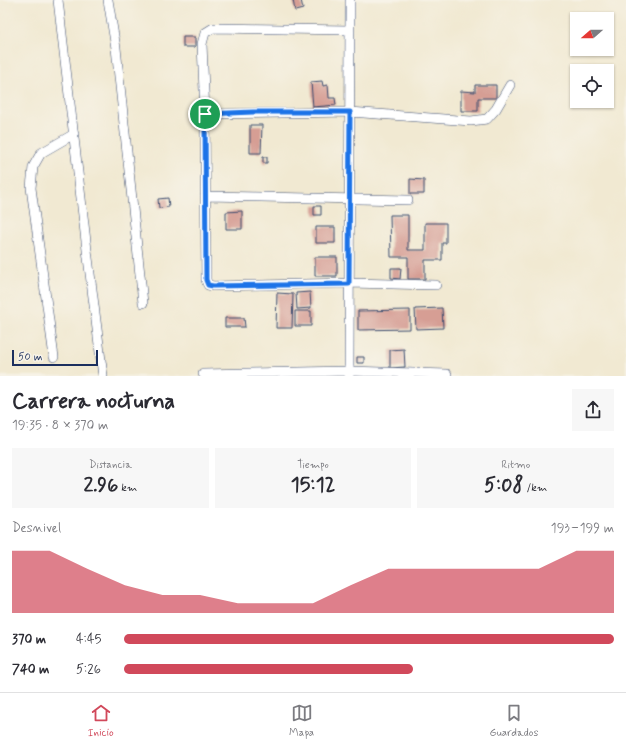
<!DOCTYPE html>
<html lang="es">
<head>
<meta charset="utf-8">
<style>
  :root { --surface:#fff; --page:#f7f7f7; --text:#2b2b33; --muted:#7c7c81; --line:#e1e1e2; --accent:#d1495b }
  body { margin:0; font-family:Mynerve,sans-serif; background:var(--page); color:var(--text); height:100vh; display:flex; flex-direction:column; font-size:15px; white-space:nowrap }
  * { box-sizing:border-box; margin:0 }
  p { font-size:13px; color:var(--muted) }
  .icon { flex:none; width:22px; height:22px; fill:none; stroke:currentColor; stroke-width:2; stroke-linecap:round; stroke-linejoin:round }
  .map { position:relative; height:376px; overflow:hidden }
  .side { display:flex; flex-direction:column; background:var(--surface); flex:1 }
  .side>* { flex:none }
  .needle { width:26px; rotate:250deg }
  .tools { position:absolute; left:570px; top:12px; display:grid; gap:8px }
  .tools a { display:grid; place-items:center; width:44px; height:44px; border-radius:0px; background:var(--surface); box-shadow:0 1px 3px #0004; font-size:20px }
  .scale { position:absolute; left:12px; bottom:10px; width:86px; box-sizing:border-box; padding-left:4px; border:2px solid #1b2f5e; border-top:0; font-size:11px; line-height:14px; white-space:nowrap; color:#1b2f5e; -webkit-text-stroke:3px #f7f3e8; paint-order:stroke }
  .pin { position:absolute; display:grid; place-items:center; width:34px; height:34px; color:#fff; margin:-17px; border:2px solid #fff; border-radius:50%; box-shadow:0 1px 4px #0007 }
  .round { display:grid; place-items:center; flex:none; width:42px; height:42px; border-radius:0px; background:var(--page) }
  .head { display:flex; align-items:center; justify-content:space-between; height:68px; padding:0 12px }
  h1 { font-size:22px; font-weight:700; line-height:30px }
  .metrics { display:grid; grid-template-columns:repeat(3,1fr); gap:6px; height:68px; padding:4px 12px }
  .metrics div { display:grid; align-content:center; border-radius:0px; background:var(--page); text-align:center }
  .metrics b { font-size:20px; font-weight:700 }
  .metrics small { font-size:11px; font-weight:400 }
  .metrics p { font-size:11px }
  .chart { height:112px; padding:8px 12px }
  .chart p { display:flex; justify-content:space-between }
  .chart svg { width:100%; height:72px; margin-top:4px; fill:var(--accent); opacity:.7 }
  ul { padding:0 12px; list-style:none; font-size:13px }
  li { display:grid; grid-template-columns:64px 48px 1fr; align-items:center; height:30px }
  li i { height:10px; border-radius:5px; background:var(--accent) }
  .menu { display:flex; justify-content:space-around; align-items:center; height:56px; border-top:1px solid var(--line); background:var(--surface); font-size:11px; color:var(--muted) }
  .menu a { display:grid; justify-items:center; gap:2px }
  .menu .active { color:var(--accent) }
  .map>svg:first-child { display:block }
  .building { fill:#d69e94 }
  .lines { fill:none; stroke-linecap:round; stroke-linejoin:round }
  .minor-casing { stroke:#3b4b6f; stroke-width:10 }
  .minor { stroke:#fff; stroke-width:9 }
  .route-casing { stroke:#fff; stroke-width:8 }
  .route { stroke:#1a73e8; stroke-width:5 }
</style>
</head>
<body>
<div class="map">
<svg width="626" height="376" viewBox="0 0 626 376">
  <rect width="100%" height="100%" fill="#f7f3e8"/>
  <filter id="ink" filterUnits="userSpaceOnUse"><feTurbulence type="fractalNoise" baseFrequency=".025" numOctaves="2"/><feDisplacementMap in="SourceGraphic" scale="8" xChannelSelector="R" yChannelSelector="G"/><feConvolveMatrix kernelMatrix="1 2 1 2 8 2 1 2 1" color-interpolation-filters="sRGB"/></filter>
  <filter id="wash" filterUnits="userSpaceOnUse"><feTurbulence type="fractalNoise" baseFrequency=".012" numOctaves="4" result="noise"/><feDisplacementMap in="SourceGraphic" scale="16" xChannelSelector="R" yChannelSelector="G"/><feGaussianBlur stdDeviation="0.9" result="paint"/><feColorMatrix in="noise" values="0 0 0 0 0 0 0 0 0 0 0 0 0 0 0 0 0 1.4 0 .05"/><feComposite in="paint" operator="in"/></filter>
  <g filter="url(#wash)">
    <rect width="100%" height="100%" fill="#f1e9d2"/>
    <g id="blocks">
      <path class="building" d="M 293,0 L 301,0 L 303,9 L 295,11 Z
        M 183,37 L 195,37 L 195,47 L 183,47 Z
        M 322,81 L 323,86 L 328,85 L 329,98 L 335,98 L 336,105 L 313,107 L 311,82 Z
        M 475,85 L 496,85 L 496,98 L 478,98 L 478,111 L 461,111 L 461,91 L 475,92 Z
        M 250,125 L 262,125 L 261,153 L 250,153 Z
        M 263,157 L 267,157 L 267,163 L 263,163 Z
        M 410,179 L 424,180 L 424,194 L 410,194 Z
        M 168,198 L 169,207 L 159,208 L 158,199 Z
        M 314,206 L 321,206 L 321,215 L 314,215 Z
        M 242,211 L 242,229 L 226,229 L 226,212 Z
        M 390,215 L 408,215 L 408,250 L 425,250 L 425,223 L 446,223 L 446,243 L 442,243 L 442,260 L 425,260 L 425,279 L 408,279 L 408,257 L 391,257 Z
        M 316,227 L 335,227 L 335,243 L 316,243 Z
        M 315,257 L 337,257 L 337,276 L 315,276 Z
        M 391,268 L 401,268 L 400,279 L 391,278 Z
        M 310,292 L 311,308 L 297,309 L 296,293 Z
        M 277,293 L 293,294 L 292,328 L 276,328 Z
        M 442,308 L 443,328 L 416,329 L 415,309 Z
        M 410,310 L 410,329 L 358,330 L 358,311 Z
        M 295,311 L 311,311 L 311,326 L 295,326 Z
        M 225,318 L 244,318 L 245,327 L 225,327 Z
        M 404,349 L 405,367 L 390,368 L 390,350 Z
        M 357,357 L 364,357 L 364,363 L 357,363 Z"/>
    </g>
  </g>
  <g filter="url(#ink)">
    <use href="#blocks" fill-opacity="0" stroke="#3b4b6f" stroke-width="1"/>
    <g class="lines">
      <g class="minor-casing">
        <path id="minor" d="M 58,0 L 87,250 L 103,376
          M 108,0 L 116,48 L 143,303
          M 205,114 L 202,44 L 205,33 L 213,28 L 349,30
          M 205,196 L 408,200
          M 436,285 L 349,283 L 213,286 L 208,285 L 206,280 L 205,114 L 350,112 L 471,121 L 487,119 L 496,109 L 510,85
          M 54,357 L 31,188 L 33,167 L 41,153 L 74,134
          M 203,374 L 349,371 L 447,374
          M 349,376 L 350,0"/>
      </g>
      <use href="#minor" class="minor"/>
    </g>
  </g>
  <g class="lines" filter="url(#ink)">
    <g class="route-casing">
      <path id="route" d="M 253,112 L 350,112 L 349,284 L 213,286 L 208,285 L 206,280 L 205,114 Z"/>
    </g>
    <use href="#route" class="route"/>
  </g>
</svg>
<div class="tools">
<a><svg class="needle" viewBox="-14 -14 28 28"><path d="M0-13l5 13h-10z" fill="#e53935"/><path d="M0 13l5-13h-10z" fill="#7c7c81"/></svg></a>
<a><svg class="icon" aria-label="locate" viewBox="0 0 24 24"><circle cx="12" cy="12" r="6"/><path d="M12 2v4M12 18v4M2 12h4M18 12h4"/></svg></a>
</div>
<div class="scale">50 m</div>
<div class="pin" style="left:205px;top:114px;background:#1e9e55"><svg class="icon" aria-label="arrive" viewBox="0 0 24 24"><path d="M6 21V4h12l-3 4 3 4H6"/></svg></div>
</div>
<section class="side">
<div class="head"><div><h1>Carrera nocturna</h1><p>19:35 · 8 × 370 m</p></div><a class="round"><svg class="icon" aria-label="share" viewBox="0 0 24 24"><path d="M12 15V3M7 8l5-5 5 5M5 13v7h14v-7"/></svg></a></div>
<div class="metrics">
<div><p>Distancia</p><b>2.96<small> km</small></b></div>
<div><p>Tiempo</p><b>15:12</b></div>
<div><p>Ritmo</p><b>5:08<small> /km</small></b></div>
</div>
<div class="chart"><p><span>Desnivel</span>193–199 m</p>
<svg viewBox="0 0 160 44" preserveAspectRatio="none"><path d="M0 44V6L10 6L20 17L30 27L40 33L50 33L60 38L70 38L80 38L90 27L100 17L110 17L120 17L130 17L140 17L150 6L160 6V44z"/></svg>
</div>
<ul>
<li><b>370 m</b>4:45<i style="width:100%"></i></li>
<li><b>740 m</b>5:26<i style="width:59%"></i></li>
</ul>
</section>
<nav class="menu">
<a class="active"><svg class="icon" aria-label="home" viewBox="0 0 24 24"><path d="M3 11l9-7 9 7M6 9v11h12V9"/></svg>Inicio</a>
<a><svg class="icon" aria-label="map" viewBox="0 0 24 24"><path d="M3 6l6-2 6 2 6-2v14l-6 2-6-2-6 2zM9 4v14M15 6v14"/></svg>Mapa</a>
<a><svg class="icon" aria-label="saved" viewBox="0 0 24 24"><path d="M7 4h10v16l-5-4-5 4z"/></svg>Guardados</a>
</nav>
</body>
</html>
